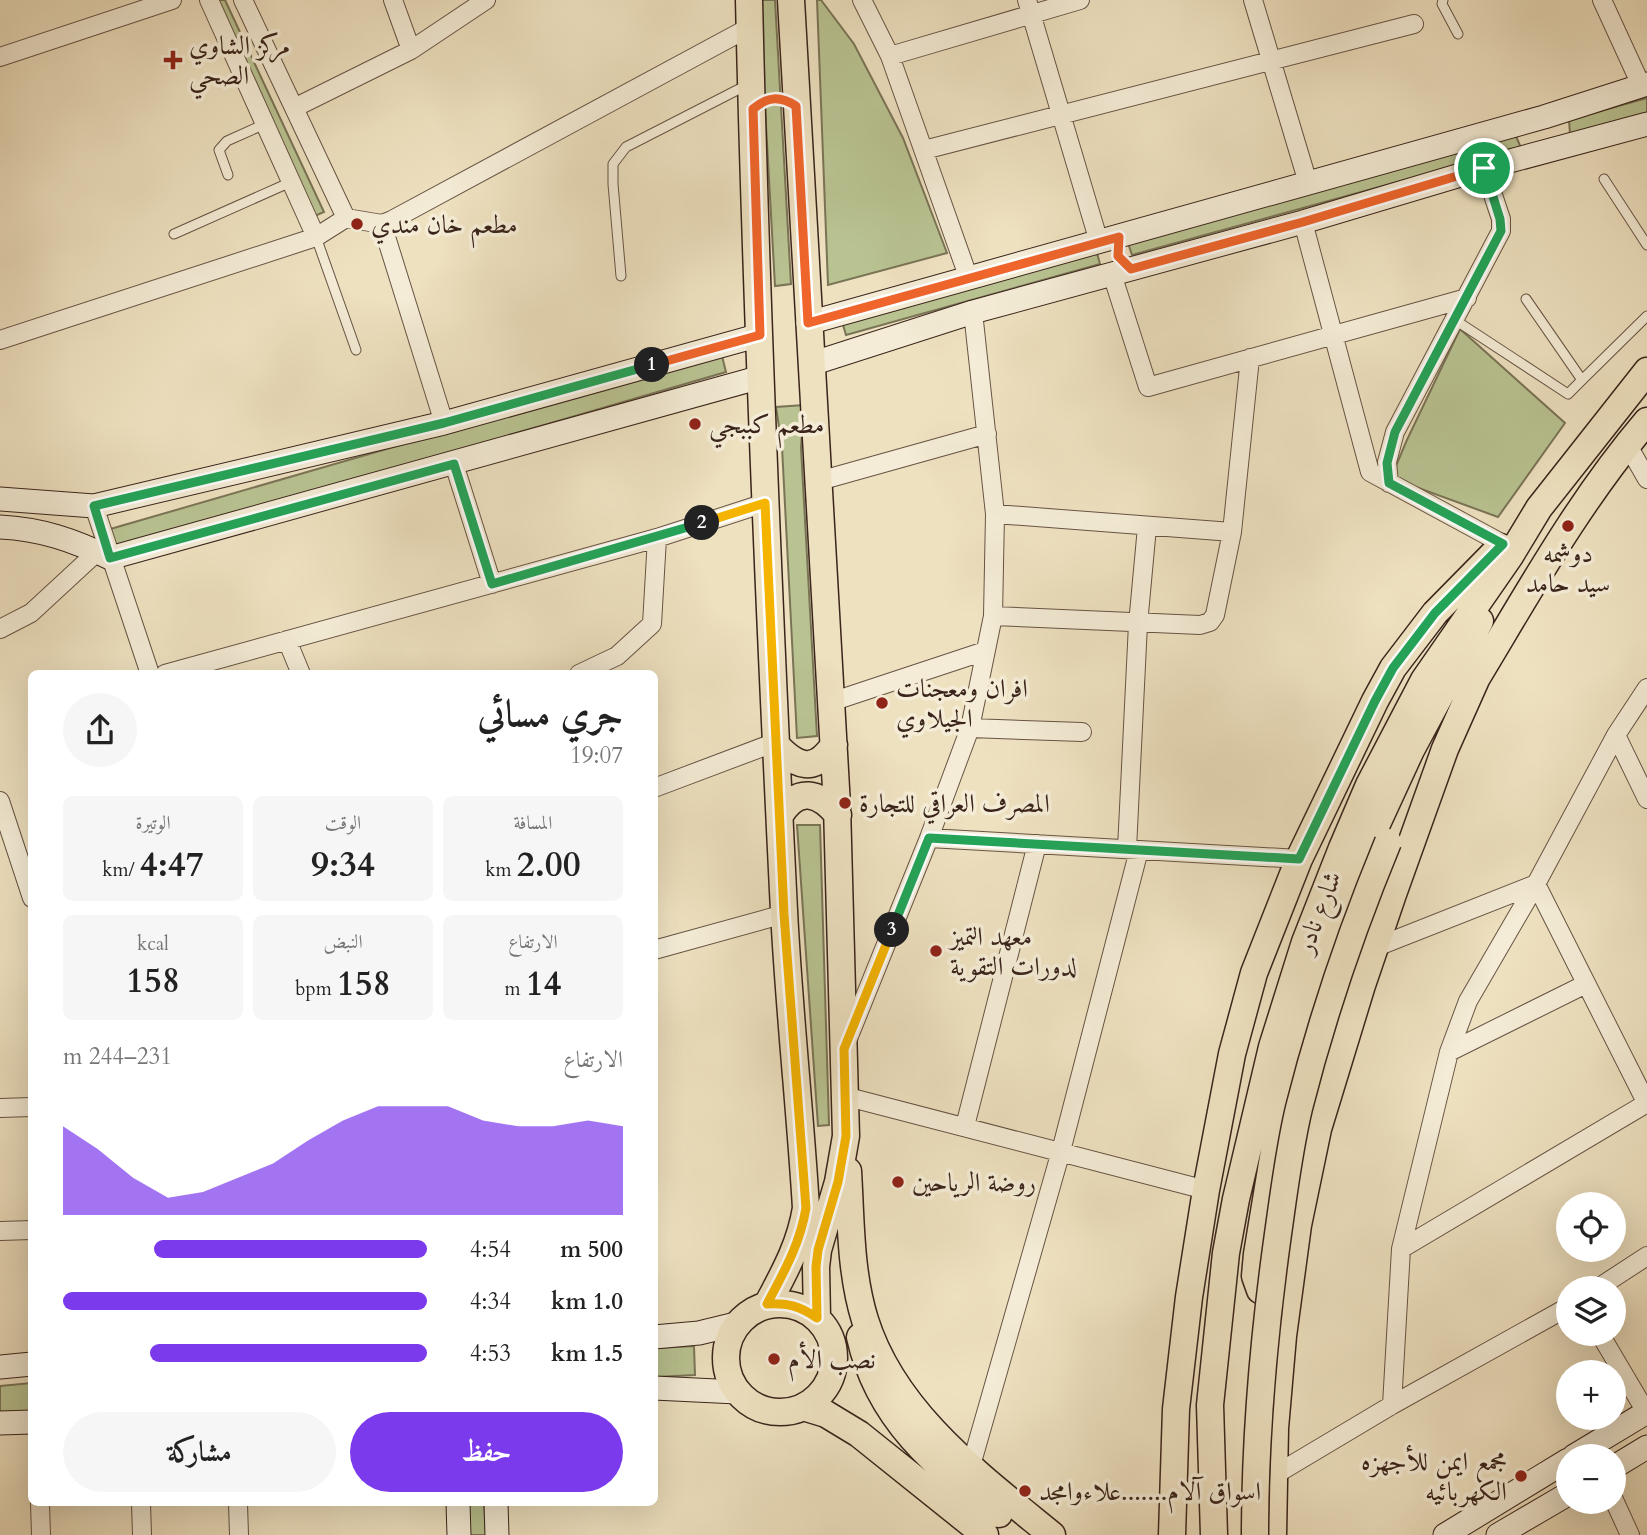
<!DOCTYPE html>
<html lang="ar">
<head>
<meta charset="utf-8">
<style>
  :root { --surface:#fff; --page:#f6f6f6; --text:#222; --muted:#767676; --accent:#7c3aed }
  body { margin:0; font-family:Cardo,Amiri,serif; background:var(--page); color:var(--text); direction:rtl; height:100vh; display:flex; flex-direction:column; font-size:26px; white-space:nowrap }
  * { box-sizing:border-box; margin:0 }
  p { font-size:23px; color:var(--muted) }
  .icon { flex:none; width:38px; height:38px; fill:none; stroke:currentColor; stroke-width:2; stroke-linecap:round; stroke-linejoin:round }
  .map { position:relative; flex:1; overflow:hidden; direction:ltr }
  .drawer { position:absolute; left:28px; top:670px; width:630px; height:836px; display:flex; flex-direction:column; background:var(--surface); border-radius:10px; box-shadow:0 7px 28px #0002; direction:rtl }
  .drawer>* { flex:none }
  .tools { position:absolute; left:1556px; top:1192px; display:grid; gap:14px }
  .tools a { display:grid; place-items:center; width:70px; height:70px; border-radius:50%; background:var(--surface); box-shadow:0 7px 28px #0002; font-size:35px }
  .pin { position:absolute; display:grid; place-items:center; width:60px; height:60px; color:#fff; margin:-30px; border:4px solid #fff; border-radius:50%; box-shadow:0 2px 7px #0007 }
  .km { position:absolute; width:35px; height:35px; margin:-18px; border-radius:50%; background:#222; color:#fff; font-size:19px; line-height:35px; text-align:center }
  .round { display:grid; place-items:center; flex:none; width:74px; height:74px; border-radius:37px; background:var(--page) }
  .overview { display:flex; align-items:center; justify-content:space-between; height:119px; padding:0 35px }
  h1 { font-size:38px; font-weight:800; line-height:52px }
  .figures { display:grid; grid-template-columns:repeat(3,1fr); gap:10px; height:119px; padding:7px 35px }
  .figures div { display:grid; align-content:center; border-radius:10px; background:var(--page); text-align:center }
  .figures b { font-size:35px; font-weight:800 }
  .figures small { font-size:19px; font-weight:400 }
  .figures p { font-size:19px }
  .chart { height:196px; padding:14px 35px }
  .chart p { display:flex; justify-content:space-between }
  .chart svg { width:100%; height:126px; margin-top:7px; fill:var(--accent); opacity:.7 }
  .cta { display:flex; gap:14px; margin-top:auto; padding:14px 35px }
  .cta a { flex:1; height:80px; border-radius:42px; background:var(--accent); color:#fff; font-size:28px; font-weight:800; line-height:80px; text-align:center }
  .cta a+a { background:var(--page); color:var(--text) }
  ul { padding:0 35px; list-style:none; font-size:23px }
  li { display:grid; grid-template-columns:112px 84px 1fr; align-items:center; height:52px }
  li i { height:18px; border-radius:9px; background:var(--accent) }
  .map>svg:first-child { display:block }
  .green { fill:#b9c392; stroke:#7a7456; stroke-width:2 }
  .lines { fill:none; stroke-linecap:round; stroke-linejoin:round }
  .lane-casing { stroke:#675344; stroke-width:11 }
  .street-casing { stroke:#675344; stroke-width:20 }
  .secondary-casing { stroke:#3a241b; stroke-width:25 }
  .primary-casing { stroke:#3a241b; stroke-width:29 }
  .lane { stroke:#f4ecd6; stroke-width:9 }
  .street { stroke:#f4ecd6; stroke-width:18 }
  .secondary { stroke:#f4ecd6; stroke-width:23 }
  .primary { stroke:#eee1c0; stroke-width:26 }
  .primary-bridge-casing { stroke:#3a241b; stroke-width:29; stroke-linecap:butt }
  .primary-bridge { stroke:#eee1c0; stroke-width:26 }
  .split-1-casing { stroke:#fff; stroke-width:14 }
  .split-2-casing { stroke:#fff; stroke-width:14 }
  .split-3-casing { stroke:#fff; stroke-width:14 }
  .split-4-casing { stroke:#fff; stroke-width:14 }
  .split-1 { stroke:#f0652b; stroke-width:9 }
  .split-2 { stroke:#22a559; stroke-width:9 }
  .split-3 { stroke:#f5b400; stroke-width:9 }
  .split-4 { stroke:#22a559; stroke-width:9 }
  .poi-dot { fill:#8f2418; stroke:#f4ecd6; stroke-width:2.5 }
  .labels { text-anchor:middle; stroke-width:7; stroke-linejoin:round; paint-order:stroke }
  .poi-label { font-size:26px; fill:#3a241b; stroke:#f4ecd6; text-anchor:start }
  .street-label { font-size:26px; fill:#3a241b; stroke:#f4ecd6 }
</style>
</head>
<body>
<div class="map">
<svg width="1647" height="1535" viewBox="0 0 1647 1535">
  <rect width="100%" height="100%" fill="#eee1c0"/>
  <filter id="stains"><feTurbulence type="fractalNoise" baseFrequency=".00286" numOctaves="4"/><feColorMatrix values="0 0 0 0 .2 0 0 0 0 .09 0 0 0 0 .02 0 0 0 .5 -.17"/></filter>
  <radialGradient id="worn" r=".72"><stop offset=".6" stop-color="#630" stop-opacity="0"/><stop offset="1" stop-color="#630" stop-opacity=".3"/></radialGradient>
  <path class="green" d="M 207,0 L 225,0 L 324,212 L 310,218 Z
    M 759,0 L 775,0 L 791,284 L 775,286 Z
    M 817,0 L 821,0 L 854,44 L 903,138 L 947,253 L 828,285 Z
    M 1647,98 L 1647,113 L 1570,134 L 1569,120 Z
    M 1516,136 L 1521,148 L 1132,255 L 1126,237 Z
    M 1094,242 L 1100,264 L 846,335 L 841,318 Z
    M 1460,329 L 1565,423 L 1498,517 L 1391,478 L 1406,442 Z
    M 721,352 L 726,372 L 115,550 L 107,530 Z
    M 804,405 L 801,448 L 817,736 L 797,738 L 782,447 L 776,407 Z
    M 797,825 L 820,825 L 829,1125 L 818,1126 Z
    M 694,1346 L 695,1375 L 655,1377 L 655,1348 Z
    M 31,1383 L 31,1411 L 0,1413 L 0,1386 Z
    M 468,1503 L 484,1503 L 486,1535 L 469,1535 Z"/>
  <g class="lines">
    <g class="lane-casing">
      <path id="lane" d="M 1443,0 L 1442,4 L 1458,34
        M 228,175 L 219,150 L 227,141 L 265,124
        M 1604,179 L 1647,245
        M 174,234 L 291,182
        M 316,237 L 356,350
        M 621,276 L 613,184 L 613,164 L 626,147 L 747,85
        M 1526,299 L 1582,380 L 1647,316
        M 1455,320 L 1568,394 L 1582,380"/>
    </g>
    <g class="street-casing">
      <path id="street" d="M 209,0 L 316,237
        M 243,0 L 346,218
        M 393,0 L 411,50
        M 862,0 L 890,56 L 969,279
        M 1027,0 L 1099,242
        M 1253,0 L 1308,183
        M 1602,0 L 1641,85
        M 890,56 L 1080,0
        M 0,57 L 172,0
        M 294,108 L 411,50 L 486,0
        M 924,150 L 1414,24
        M 1303,222 L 1370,472 L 1503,544 L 1512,546
        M 382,224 L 444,423
        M 1112,274 L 1148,387 L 1467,298
        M 0,340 L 316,237 L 346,218 L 382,224 L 392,220 L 750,27
        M 1627,444 L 1647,479
        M 454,464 L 492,584
        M 819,481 L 987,434
        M 1389,483 L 1387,462 L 1395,432 L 1501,231 L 1501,219 L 1484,168
        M 94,506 L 150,674
        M 995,514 L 1232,532
        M 993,616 L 1200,625 L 1210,622 L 1215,615 L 1232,532 L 1250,358
        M 0,629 L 31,613 L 97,552
        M 287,640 L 301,674
        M 165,674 L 657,538 L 765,503
        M 579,674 L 617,656 L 652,624 L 657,538
        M 831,702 L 985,651
        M 970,728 L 1082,732
        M 1616,735 L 1647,799
        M 654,788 L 776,742
        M 0,801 L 32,898
        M 929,838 L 1299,859
        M 1127,849 L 1138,624 L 1147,527
        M 1374,948 L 1536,884 L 1647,1104
        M 654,950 L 784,914
        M 847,1041 L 929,838 L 970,728 L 993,616 L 995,514 L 973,312
        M 1449,1052 L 1586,984
        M 844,1096 L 1206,1190
        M 0,1108 L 32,1107
        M 965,1126 L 1037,844
        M 0,1231 L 32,1230
        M 1401,1249 L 1647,1103
        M 1598,1288 L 1647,1256
        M 1600,1334 L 1646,1412
        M 1392,1405 L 1401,1249 L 1449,1052 L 1468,1001 L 1536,884 L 1616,735 L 1647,688
        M 970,1469 L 1061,1151 L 1139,850
        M 1273,1476 L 1392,1405 L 1568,1307
        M 1614,1500 L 1630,1535
        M 40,1503 L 41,1535
        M 141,1503 L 142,1535
        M 238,1503 L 239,1535"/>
    </g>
    <g class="secondary-casing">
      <path id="secondary" d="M 808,323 L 1544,117 L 1647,84
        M 811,364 L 973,312 L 1303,222 L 1484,168 L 1647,124
        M 0,499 L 94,506 L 444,423 L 760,335
        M 0,527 C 41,529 73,540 110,558 L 761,377
        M 654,1337 L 699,1333 L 736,1324
        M 0,1367 L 32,1364
        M 654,1388 L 737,1392
        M 0,1423 L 32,1422
        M 1574,1456 L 1647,1412
        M 1614,1467 L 1647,1447
        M 458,1503 L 459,1535
        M 496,1503 L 497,1535
        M 1445,1535 L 1568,1460
        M 1498,1535 L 1568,1494"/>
    </g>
    <g class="primary-casing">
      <path id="primary" d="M 749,0 C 756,304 769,608 784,911 C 789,1010 800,1109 806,1208 C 800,1245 784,1273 767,1305
        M 791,0 L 837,806 L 846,1136 L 838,1182 L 818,1250 L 816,1267 L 817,1318
        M 1470,689 C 1526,597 1577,503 1647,421
        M 776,745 C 797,767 814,774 834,745
        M 780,815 C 798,786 819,792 838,815
        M 848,1171 C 851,1220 850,1272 865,1320 C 894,1413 980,1476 1052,1535
        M 1285,1288 L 1280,1294 L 1272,1296 L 1260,1290 L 1255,1276 L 1257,1254 L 1279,1121 L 1292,1066 L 1323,963 L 1376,826 L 1411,750 L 1480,621
        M726 1358a54 54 0 1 1 108 0a54 54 0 1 1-108 0Z
        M 860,1337 C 878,1419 935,1466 999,1514
        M 803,1407 L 826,1414 L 859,1434 L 985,1535
        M 1172,1535 L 1176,1409 L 1189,1297 L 1206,1190 L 1232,1054 L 1254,973 L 1299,859 L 1375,701 L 1393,668 L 1435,613 L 1500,547
        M 1214,1535 L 1210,1405 L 1226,1253 L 1236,1199 L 1272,1047 L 1305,942 L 1342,848 L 1369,785 L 1424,680 L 1510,556 L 1539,508 L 1647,371
        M 1273,1535 L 1275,1428 L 1283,1336 L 1298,1225 L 1318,1129 L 1362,985 L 1393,894 L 1445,749 L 1478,675"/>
    </g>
    <use href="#lane" class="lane"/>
    <use href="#street" class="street"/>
    <use href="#secondary" class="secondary"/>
    <use href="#primary" class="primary"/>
    <g class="primary-bridge-casing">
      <path id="primary-bridge" d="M 1255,1535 C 1255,1434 1264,1334 1278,1234 C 1284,1192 1289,1150 1299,1108 C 1322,1017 1352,929 1388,842"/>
    </g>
    <use href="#primary-bridge" class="primary-bridge"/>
  </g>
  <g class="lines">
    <g class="split-1-casing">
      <path id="split-1" d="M 652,365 L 760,335 L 753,109 C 768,96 780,96 796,106 L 808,323 L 1119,237 L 1118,256 L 1131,269 L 1303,222 L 1484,168"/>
    </g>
    <g class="split-2-casing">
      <path id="split-2" d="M 652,365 L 444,423 L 94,506 L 110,558 L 454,464 L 492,584 L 702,523"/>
    </g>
    <g class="split-3-casing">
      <path id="split-3" d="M 702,523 L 765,503 L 784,914 L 806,1208 C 800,1244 784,1272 767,1304 C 788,1303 800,1306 817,1318 L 816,1267 L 818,1250 L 838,1182 L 846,1136 L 844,1049 L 892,930"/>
    </g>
    <g class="split-4-casing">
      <path id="split-4" d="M 892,930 L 929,838 L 1299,859 L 1375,701 L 1393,668 L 1435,613 L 1503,544 L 1389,483 L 1387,463 L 1395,432 L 1501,231 L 1500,219 L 1484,168"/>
    </g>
    <use href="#split-1" class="split-1"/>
    <use href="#split-2" class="split-2"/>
    <use href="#split-3" class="split-3"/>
    <use href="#split-4" class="split-4"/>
  </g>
  <g class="poi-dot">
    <path d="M169.5 49.5h7v7h7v7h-7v7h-7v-7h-7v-7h7z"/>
    <circle cx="357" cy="224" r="7"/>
    <circle cx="695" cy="424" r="7"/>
    <circle cx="1568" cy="526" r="7"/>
    <circle cx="882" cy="703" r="7"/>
    <circle cx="845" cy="803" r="7"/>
    <circle cx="936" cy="951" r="7"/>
    <circle cx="898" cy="1182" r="7"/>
    <circle cx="774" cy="1359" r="7"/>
    <circle cx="1521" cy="1476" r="7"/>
    <circle cx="1025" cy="1491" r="7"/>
  </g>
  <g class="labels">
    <g class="poi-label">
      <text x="189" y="54">مركز الشاوي<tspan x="189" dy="30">الصحي</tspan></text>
      <text x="371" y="233">مطعم خان مندي</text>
      <text x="709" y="433">مطعم كببجي</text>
      <text x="1568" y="562" text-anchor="middle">دوشمه<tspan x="1568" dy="30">سيد حامد</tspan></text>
      <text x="896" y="697">افران ومعجنات<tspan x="896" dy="30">الجيلاوي</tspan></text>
      <text x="859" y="812">المصرف العراقي للتجارة</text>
      <text x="950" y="945">معهد التميز<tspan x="950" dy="30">لدورات التقوية</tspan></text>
      <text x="912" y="1191">روضة الرياحين</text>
      <text x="788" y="1368">نصب الأم</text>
      <text x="1507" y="1470" text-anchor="end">مجمع ايمن للأجهزه<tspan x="1507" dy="30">الكهربائيه</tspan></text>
      <text x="1039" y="1500">اسواق آلام.......علاءوامجد</text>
    </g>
    <g class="street-label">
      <text transform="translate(1318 912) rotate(-69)" y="9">شارع نادر</text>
    </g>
  </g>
  <rect width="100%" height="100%" filter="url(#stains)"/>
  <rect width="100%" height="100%" fill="url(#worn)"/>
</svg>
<div class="tools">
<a><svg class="icon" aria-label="locate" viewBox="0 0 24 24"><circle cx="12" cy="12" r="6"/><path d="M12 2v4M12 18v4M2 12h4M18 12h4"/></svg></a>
<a><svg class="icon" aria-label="layers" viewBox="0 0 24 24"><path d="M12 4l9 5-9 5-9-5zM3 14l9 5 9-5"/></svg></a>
<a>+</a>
<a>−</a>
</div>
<div class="pin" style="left:1484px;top:168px;background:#1e9e55"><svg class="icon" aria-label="arrive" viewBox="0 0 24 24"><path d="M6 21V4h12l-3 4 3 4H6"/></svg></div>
<b class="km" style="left:652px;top:365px">1</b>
<b class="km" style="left:702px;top:523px">2</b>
<b class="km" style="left:892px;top:930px">3</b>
<section class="drawer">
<div class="overview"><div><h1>جري مسائي</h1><p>19:07</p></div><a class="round"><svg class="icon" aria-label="share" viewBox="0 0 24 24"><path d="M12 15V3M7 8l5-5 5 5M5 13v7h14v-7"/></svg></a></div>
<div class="figures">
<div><p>المسافة</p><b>2.00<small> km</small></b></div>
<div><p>الوقت</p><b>9:34</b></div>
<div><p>الوتيرة</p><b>4:47<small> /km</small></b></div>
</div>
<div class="figures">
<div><p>الارتفاع</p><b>14<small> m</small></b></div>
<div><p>النبض</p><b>158<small> bpm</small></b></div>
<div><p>kcal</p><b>158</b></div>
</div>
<div class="chart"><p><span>الارتفاع</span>231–244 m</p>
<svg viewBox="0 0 160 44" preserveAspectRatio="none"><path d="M0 44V13L10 21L20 31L30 38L40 36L50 31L60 26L70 18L80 11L90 6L100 6L110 6L120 11L130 13L140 13L150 11L160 13V44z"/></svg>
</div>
<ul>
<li><b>500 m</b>4:54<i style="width:75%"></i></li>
<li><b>1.0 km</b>4:34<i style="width:100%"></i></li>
<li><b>1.5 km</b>4:53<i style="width:76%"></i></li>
</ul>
<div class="cta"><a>حفظ</a><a>مشاركة</a></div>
</section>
</div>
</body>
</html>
